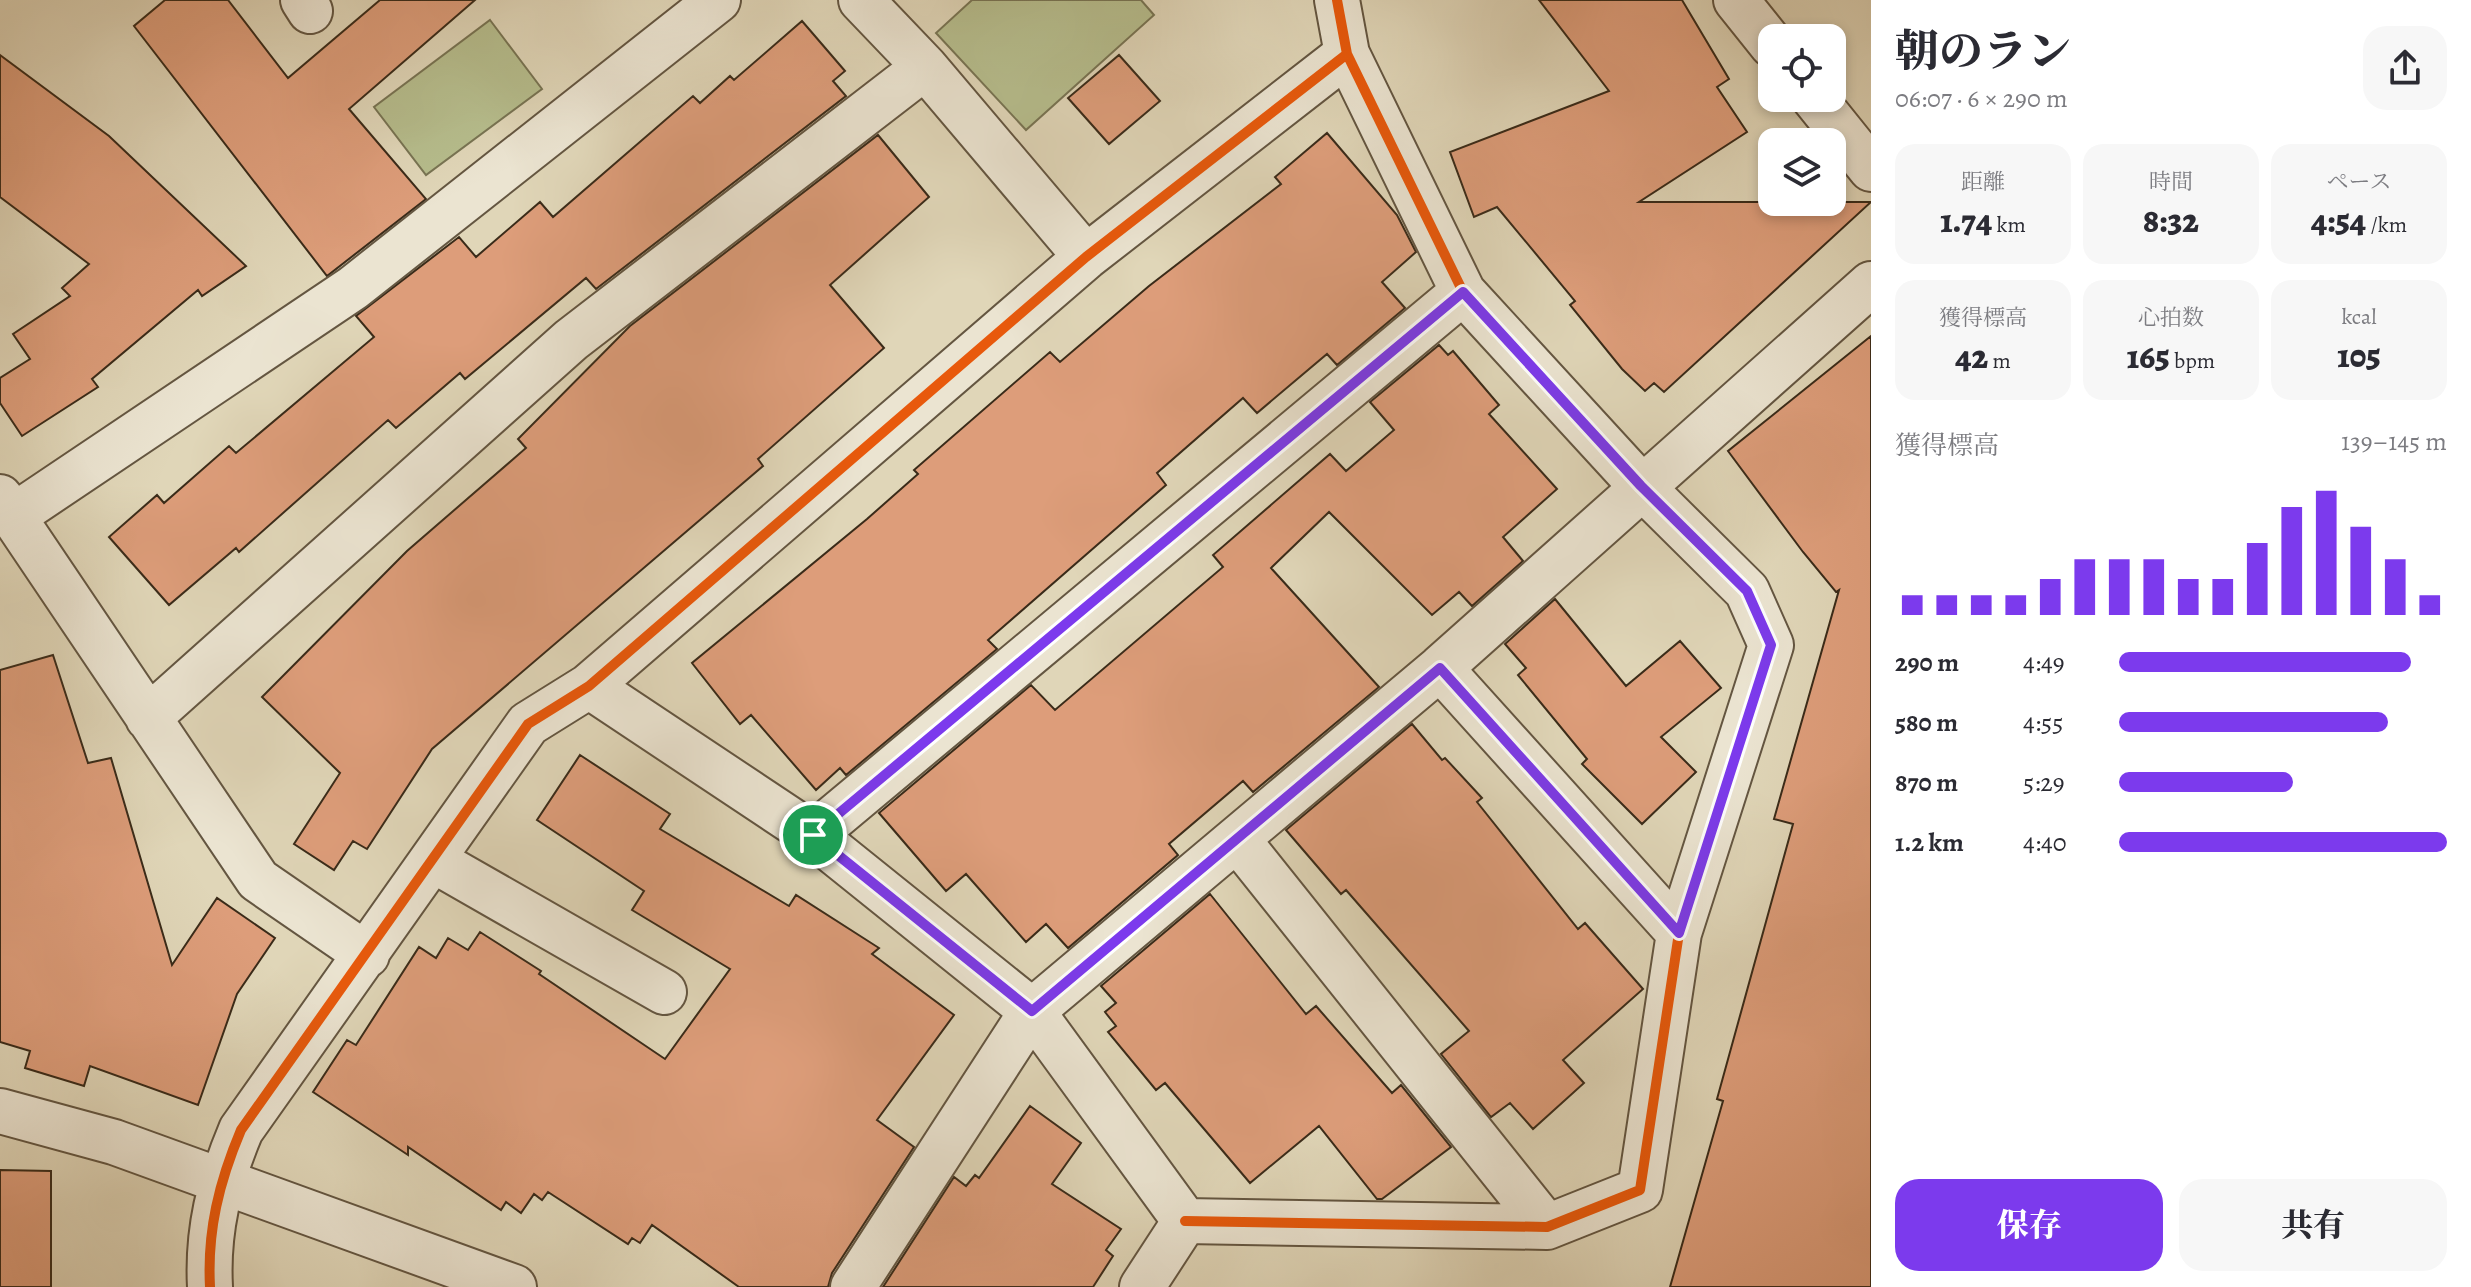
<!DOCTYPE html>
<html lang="ja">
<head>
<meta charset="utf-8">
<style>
  :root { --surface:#fff; --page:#f7f7f7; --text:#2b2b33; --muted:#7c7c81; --accent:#7c3aed }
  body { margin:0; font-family:Alegreya,"Noto Serif JP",serif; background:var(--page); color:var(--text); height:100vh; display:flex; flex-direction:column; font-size:30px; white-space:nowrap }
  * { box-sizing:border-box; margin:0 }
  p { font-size:26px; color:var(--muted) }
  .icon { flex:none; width:44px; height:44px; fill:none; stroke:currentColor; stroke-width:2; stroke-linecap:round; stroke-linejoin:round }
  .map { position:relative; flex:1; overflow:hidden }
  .panel { display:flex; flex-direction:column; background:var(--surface); width:600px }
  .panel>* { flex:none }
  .fabs { position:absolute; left:1758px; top:24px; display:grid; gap:16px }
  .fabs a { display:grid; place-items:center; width:88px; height:88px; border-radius:16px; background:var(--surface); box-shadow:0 4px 12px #0003; font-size:40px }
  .pin { position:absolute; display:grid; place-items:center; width:68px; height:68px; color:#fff; margin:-34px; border:4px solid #fff; border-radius:50%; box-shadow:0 2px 8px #0007 }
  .round { display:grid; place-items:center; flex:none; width:84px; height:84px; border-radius:24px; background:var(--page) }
  .overview { display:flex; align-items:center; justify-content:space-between; height:136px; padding:0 24px }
  h1 { font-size:44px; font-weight:800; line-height:60px }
  .figures { display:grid; grid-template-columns:repeat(3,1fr); gap:12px; height:136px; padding:8px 24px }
  .figures div { display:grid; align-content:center; border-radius:20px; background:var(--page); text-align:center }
  .figures b { font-size:34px; font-weight:800 }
  .figures small { font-size:22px; font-weight:400 }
  .figures p { font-size:22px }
  .chart { height:224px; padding:16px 24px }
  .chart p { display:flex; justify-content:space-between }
  .chart svg { width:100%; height:144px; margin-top:8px; stroke:var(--accent); stroke-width:6 }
  .cta { display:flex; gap:16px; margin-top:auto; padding:16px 24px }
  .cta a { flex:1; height:92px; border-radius:24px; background:var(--accent); color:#fff; font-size:32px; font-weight:800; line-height:92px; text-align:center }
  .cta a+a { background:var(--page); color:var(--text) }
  ul { padding:0 24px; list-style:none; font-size:26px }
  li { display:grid; grid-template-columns:128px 96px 1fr; align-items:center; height:60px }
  li i { height:20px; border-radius:10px; background:var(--accent) }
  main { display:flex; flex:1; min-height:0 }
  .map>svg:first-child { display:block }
  .green { fill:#b6bd8d; stroke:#787453; stroke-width:2 }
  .building { fill:#dd9d7a; stroke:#3a2b19; stroke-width:2 }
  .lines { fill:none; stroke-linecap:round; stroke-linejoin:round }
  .minor-casing { stroke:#645641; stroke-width:48 }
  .minor { stroke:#ebe4d1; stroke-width:44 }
  .cycleway-casing { stroke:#ebe4d1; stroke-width:15 }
  .cycleway { stroke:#e8590c; stroke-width:10 }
  .route-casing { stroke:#fff; stroke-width:16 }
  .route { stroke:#7c3aed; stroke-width:10 }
</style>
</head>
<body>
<main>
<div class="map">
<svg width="1871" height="1287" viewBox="0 0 1871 1287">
  <rect width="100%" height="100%" fill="#e0d6b8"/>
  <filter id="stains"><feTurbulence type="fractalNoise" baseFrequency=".0025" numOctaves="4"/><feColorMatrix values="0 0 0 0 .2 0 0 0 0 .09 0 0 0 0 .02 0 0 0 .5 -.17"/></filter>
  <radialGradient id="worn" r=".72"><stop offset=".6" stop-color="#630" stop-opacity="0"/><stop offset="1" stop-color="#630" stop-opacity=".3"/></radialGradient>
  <path class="green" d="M 972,0 L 1141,0 L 1154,15 L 1026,130 L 936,33 Z
    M 490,20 L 542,89 L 426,175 L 374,107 Z"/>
  <path class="building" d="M 165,0 L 228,0 L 288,78 L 380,0 L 475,0 L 349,109 L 426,199 L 327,276 L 134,26 Z
    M 1539,0 L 1682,0 L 1729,79 L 1717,87 L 1747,132 L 1639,202 L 1871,202 L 1664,392 L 1654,383 L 1645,391 L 1622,369 L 1570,305 L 1575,301 L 1497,207 L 1474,217 L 1450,152 L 1609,91 Z
    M 802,21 L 845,71 L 833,81 L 846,96 L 596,289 L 586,278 L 465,379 L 460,373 L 396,428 L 388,420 L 239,552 L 236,548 L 169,605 L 109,537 L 157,495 L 164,503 L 229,446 L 236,453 L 374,337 L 356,316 L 459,237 L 476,257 L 540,202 L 553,217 L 693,96 L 700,103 L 730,76 L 734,80 Z
    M 0,55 L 109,136 L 246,266 L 202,296 L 198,290 L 92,379 L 98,387 L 22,436 L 0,403 L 0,378 L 30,359 L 13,334 L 70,296 L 62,288 L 89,264 L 0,197 Z
    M 1119,55 L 1160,101 L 1109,144 L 1068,98 Z
    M 1327,133 L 1397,215 L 1416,252 L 1382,282 L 1405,308 L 1337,365 L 1327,354 L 1257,413 L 1243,398 L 1157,473 L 1166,485 L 988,640 L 997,649 L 846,775 L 840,768 L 816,790 L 751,715 L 740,724 L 692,663 L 867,519 L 918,474 L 914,470 L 1050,352 L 1060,362 L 1149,286 L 1281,184 L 1275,177 Z
    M 878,135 L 929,197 L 830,285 L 884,348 L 758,459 L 763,466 L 432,749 L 367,849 L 353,841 L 334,870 L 294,844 L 340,773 L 262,697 L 407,551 L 526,448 L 518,439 L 630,326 Z
    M 1871,336 L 1871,1287 L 1670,1287 L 1723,1101 L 1717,1099 L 1793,824 L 1774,819 L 1839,590 L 1836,592 L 1803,552 L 1728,451 Z
    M 1439,345 L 1448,355 L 1453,351 L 1499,405 L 1489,414 L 1557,489 L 1503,537 L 1523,561 L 1472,606 L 1459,592 L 1432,615 L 1329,512 L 1271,568 L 1379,687 L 1253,792 L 1243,781 L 1169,844 L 1178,855 L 1068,948 L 1046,924 L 1026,942 L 966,874 L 946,891 L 879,813 L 1031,685 L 1055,710 L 1223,567 L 1213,555 L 1330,454 L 1346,471 L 1394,430 L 1370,402 Z
    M 1555,599 L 1626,686 L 1680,641 L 1721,688 L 1661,737 L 1696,772 L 1642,824 L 1582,764 L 1587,759 L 1518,675 L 1526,668 L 1505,644 Z
    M 53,655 L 88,763 L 111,758 L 172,965 L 217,898 L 275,938 L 237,994 L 198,1105 L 90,1066 L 84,1086 L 25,1068 L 30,1051 L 0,1042 L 0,670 Z
    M 1412,724 L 1442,760 L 1445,758 L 1482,798 L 1477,802 L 1578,929 L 1585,923 L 1643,989 L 1563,1060 L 1584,1083 L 1533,1129 L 1510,1103 L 1491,1117 L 1441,1054 L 1469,1031 L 1346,890 L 1341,894 L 1286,830 Z
    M 580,755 L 670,814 L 660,829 L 789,906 L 796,895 L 879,948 L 872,954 L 954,1015 L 877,1120 L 914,1147 L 832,1273 L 828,1287 L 739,1287 L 652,1225 L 640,1243 L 632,1238 L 628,1244 L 548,1192 L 542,1200 L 534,1194 L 521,1213 L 506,1202 L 501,1210 L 408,1147 L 408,1155 L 313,1092 L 347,1040 L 356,1045 L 419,947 L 436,958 L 448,938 L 468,950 L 480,932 L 541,971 L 539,974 L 665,1059 L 730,969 L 632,910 L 644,891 L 537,820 Z
    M 1210,894 L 1306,1014 L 1316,1006 L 1392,1093 L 1401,1085 L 1451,1147 L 1382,1199 L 1377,1199 L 1319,1126 L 1250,1183 L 1165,1083 L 1156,1090 L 1108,1032 L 1116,1026 L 1105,1012 L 1116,1003 L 1101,986 Z
    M 1030,1106 L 1081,1143 L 1052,1184 L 1121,1229 L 1106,1250 L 1113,1256 L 1093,1287 L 883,1287 L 954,1177 L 966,1186 L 975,1175 L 979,1178 Z
    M 0,1170 L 51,1171 L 51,1287 L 0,1287 Z"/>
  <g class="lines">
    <g class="minor-casing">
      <path id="minor" d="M 303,0 L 310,11
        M 861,0 L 925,67 L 1086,257
        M 1736,0 L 1772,45
        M 1814,98 L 1871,169
        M 0,497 L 258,880 L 367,955
        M 12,517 L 353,288 L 718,0
        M 1440,668 L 1679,933
        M 589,686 L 813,835 L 1032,1011 L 1185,1221
        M 148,718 L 571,340 L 925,67
        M 813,835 L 1463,292
        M 1237,839 L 1547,1227
        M 433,860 L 664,992
        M 0,1111 L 114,1142 L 514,1287
        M 1185,1221 L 1547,1227 L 1640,1190 L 1679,933 L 1771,645 L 1747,591 L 1641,486 L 1463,292 L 1347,54 L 1337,0
        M 210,1287 C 207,1231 219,1182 241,1130 L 528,724 L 589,686 L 1086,257 L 1347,54
        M 853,1287 L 1032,1011 L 1440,668 L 1871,284
        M 1142,1287 L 1185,1221"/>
    </g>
    <use href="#minor" class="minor"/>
    <g class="cycleway-casing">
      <path id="cycleway" d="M 1185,1221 L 1547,1227 L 1640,1190 L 1679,933 L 1771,645 L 1747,591 L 1641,486 L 1463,292 L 1347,54 L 1337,0
        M 210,1287 C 207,1231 219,1182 241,1130 L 528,724 L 589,686 L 1086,257 L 1347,54"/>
    </g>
    <use href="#cycleway" class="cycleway"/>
  </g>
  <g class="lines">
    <g class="route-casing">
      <path id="route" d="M 1463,292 L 1641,486 L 1747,591 L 1771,645 L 1679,933 L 1440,668 L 1032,1011 L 813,835 Z"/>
    </g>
    <use href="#route" class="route"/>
  </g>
  <rect width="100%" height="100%" filter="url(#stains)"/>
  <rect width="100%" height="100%" fill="url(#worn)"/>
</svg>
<div class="fabs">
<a><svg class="icon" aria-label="locate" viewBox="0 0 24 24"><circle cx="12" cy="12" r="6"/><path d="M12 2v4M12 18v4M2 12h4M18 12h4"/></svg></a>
<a><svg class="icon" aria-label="layers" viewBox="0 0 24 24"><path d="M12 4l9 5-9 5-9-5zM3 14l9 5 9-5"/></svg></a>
</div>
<div class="pin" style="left:813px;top:835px;background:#1e9e55"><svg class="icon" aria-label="arrive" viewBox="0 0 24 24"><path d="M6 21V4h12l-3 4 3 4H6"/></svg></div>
</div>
<section class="panel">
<div class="overview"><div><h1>朝のラン</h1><p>06:07 · 6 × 290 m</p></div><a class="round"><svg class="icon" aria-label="share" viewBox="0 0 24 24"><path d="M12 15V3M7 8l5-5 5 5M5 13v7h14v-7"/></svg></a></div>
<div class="figures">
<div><p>距離</p><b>1.74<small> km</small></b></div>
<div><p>時間</p><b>8:32</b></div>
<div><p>ペース</p><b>4:54<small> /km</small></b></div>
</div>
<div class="figures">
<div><p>獲得標高</p><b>42<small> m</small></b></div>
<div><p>心拍数</p><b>165<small> bpm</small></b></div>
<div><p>kcal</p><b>105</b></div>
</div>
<div class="chart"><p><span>獲得標高</span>139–145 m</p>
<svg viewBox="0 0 160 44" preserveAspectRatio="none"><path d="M5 44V38M15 44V38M25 44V38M35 44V38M45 44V33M55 44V27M65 44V27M75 44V27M85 44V33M95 44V33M105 44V22M115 44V11M125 44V6M135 44V17M145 44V27M155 44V38"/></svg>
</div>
<ul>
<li><b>290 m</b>4:49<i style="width:89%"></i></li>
<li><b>580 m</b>4:55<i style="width:82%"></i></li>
<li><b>870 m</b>5:29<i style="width:53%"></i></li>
<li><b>1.2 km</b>4:40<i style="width:100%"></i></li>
</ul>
<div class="cta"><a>保存</a><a>共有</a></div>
</section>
</main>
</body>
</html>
